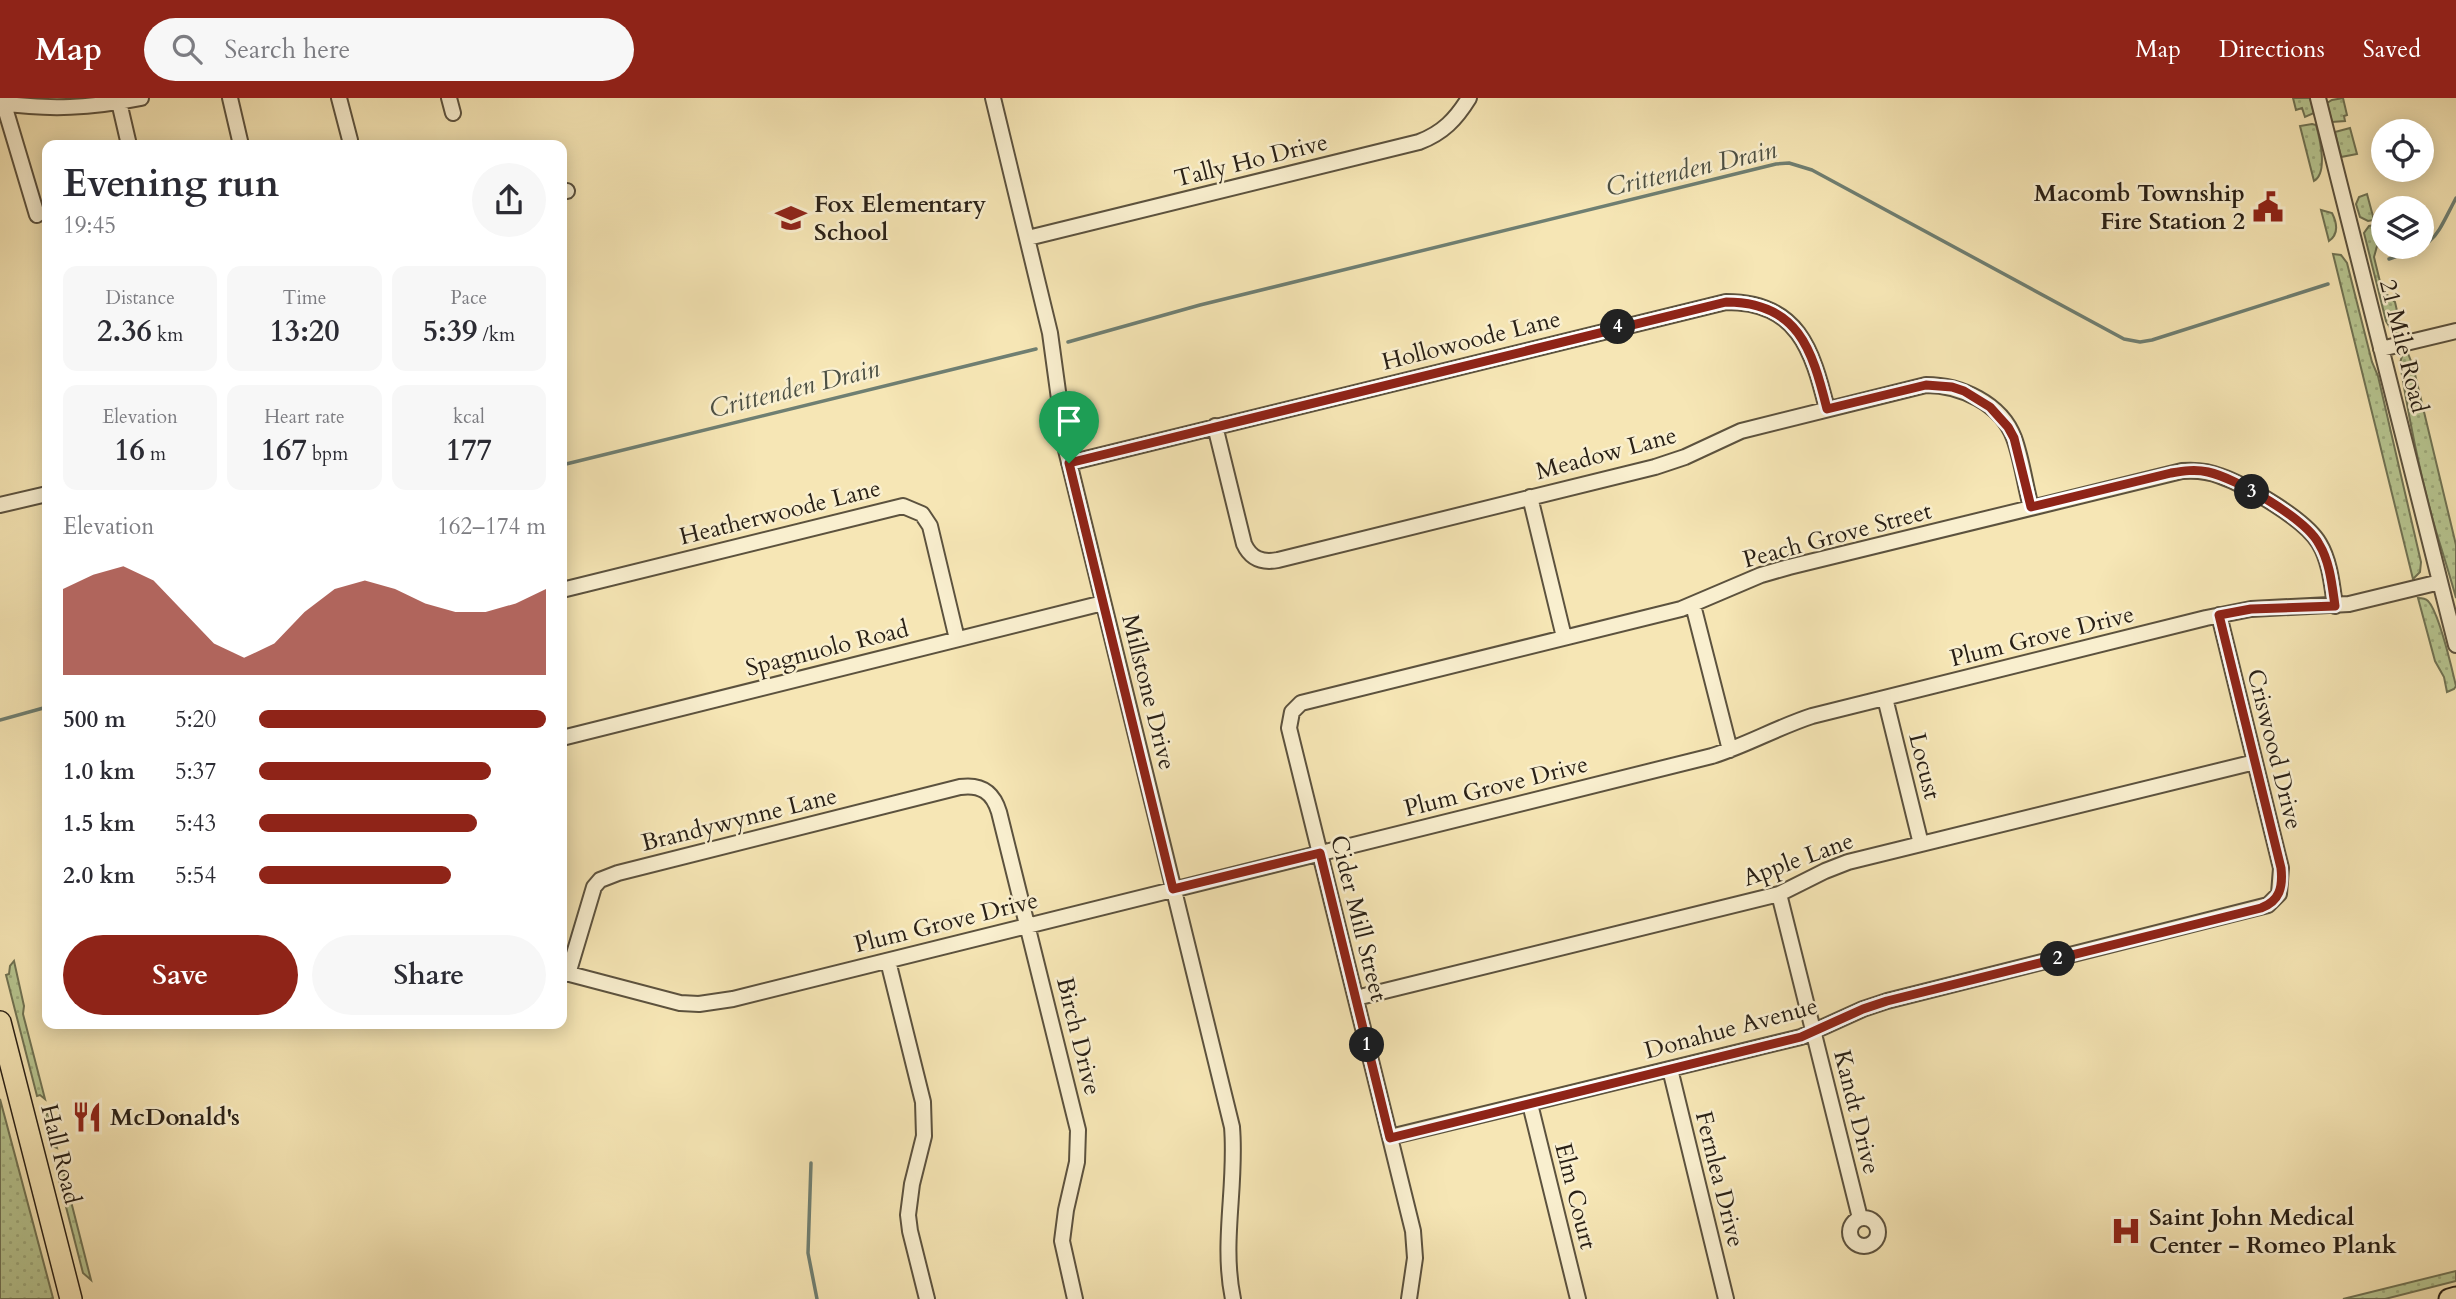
<!DOCTYPE html>
<html lang="en">
<head>
<meta charset="utf-8">
<style>
  :root { --surface:#fff; --page:#f7f7f7; --text:#2b2b33; --muted:#7c7c81; --accent:#8f2418 }
  body { margin:0; font-family:Cardo,serif; background:var(--page); color:var(--text); height:100vh; display:flex; flex-direction:column; font-size:26px; white-space:nowrap }
  * { box-sizing:border-box; margin:0 }
  p { font-size:23px; color:var(--muted) }
  .icon { flex:none; width:38px; height:38px; fill:none; stroke:currentColor; stroke-width:2; stroke-linecap:round; stroke-linejoin:round }
  .map { position:relative; flex:1; overflow:hidden }
  .details { position:absolute; left:42px; top:42px; width:525px; height:889px; display:flex; flex-direction:column; background:var(--surface); border-radius:14px; box-shadow:0 4px 18px #0003 }
  .details>* { flex:none }
  .tools { position:absolute; left:2371px; top:21px; display:grid; gap:14px }
  .tools a { display:grid; place-items:center; width:63px; height:63px; border-radius:50%; background:var(--surface); box-shadow:0 4px 18px #0003; font-size:35px }
  .pin { position:absolute; display:grid; place-items:center; width:60px; height:60px; color:#fff; margin:-72px -30px; border-radius:50% 50% 50% 0; rotate:-45deg; box-shadow:0 0 7px #0007 }
  .pin .icon { rotate:45deg }
  .km { position:absolute; width:35px; height:35px; margin:-18px; border-radius:50%; background:#222; color:#fff; font-size:19px; line-height:35px; text-align:center }
  .round { display:grid; place-items:center; flex:none; width:74px; height:74px; border-radius:37px; background:var(--page) }
  .summary { display:flex; align-items:center; justify-content:space-between; height:119px; padding:0 21px }
  h1 { font-size:38px; font-weight:700; line-height:52px }
  .stats { display:grid; grid-template-columns:repeat(3,1fr); gap:10px; height:119px; padding:7px 21px }
  .stats div { display:grid; align-content:center; border-radius:14px; background:var(--page); text-align:center }
  .stats b { font-size:30px; font-weight:700 }
  .stats small { font-size:19px; font-weight:400 }
  .stats p { font-size:19px }
  .chart { height:196px; padding:14px 21px }
  .chart p { display:flex; justify-content:space-between }
  .chart svg { width:100%; height:126px; margin-top:7px; fill:var(--accent); opacity:.7 }
  .cta { display:flex; gap:14px; margin-top:auto; padding:14px 21px }
  .cta a { flex:1; height:80px; border-radius:42px; background:var(--accent); color:#fff; font-size:28px; font-weight:700; line-height:80px; text-align:center }
  .cta a+a { background:var(--page); color:var(--text) }
  ul { padding:0 21px; list-style:none; font-size:23px }
  li { display:grid; grid-template-columns:112px 84px 1fr; align-items:center; height:52px }
  li i { height:18px; border-radius:9px; background:var(--accent) }
  header { display:flex; align-items:center; gap:42px; box-sizing:border-box; height:98px; padding:0 35px; background:var(--accent); color:#fff }
  header strong { font-size:33px }
  nav { display:flex; gap:38px; margin-inline-start:auto; font-size:24px }
  .search { width:490px; height:63px; background:var(--page); display:flex; align-items:center; gap:18px; box-sizing:border-box; padding:0 24px; border-radius:38px; color:var(--muted); font-size:26px }
  .map>svg:first-child { display:block }
  .grass { fill:url(#grass-dots); stroke:#707354; stroke-width:2 }
  .lines { fill:none; stroke-linecap:round; stroke-linejoin:round }
  .stream { stroke:#6f7f72; stroke-width:3.5 }
  .minor-casing { stroke:#5c523e; stroke-width:18 }
  .major-casing { stroke:#292016; stroke-width:23 }
  .highway-casing { stroke:#292016; stroke-width:24 }
  .minor { stroke:#f9efcf; stroke-width:14 }
  .major { stroke:#f6e6b5; stroke-width:19 }
  .highway { stroke:#f6e6b5; stroke-width:21 }
  .route-casing { stroke:#fff; stroke-width:14 }
  .route { stroke:#8f2418; stroke-width:9 }
  .labels { text-anchor:middle; stroke-width:5; stroke-linejoin:round; paint-order:stroke }
  .street-label { font-size:24px; fill:#292016; stroke:#f9efcf }
  .poi-label { font-size:24px; font-weight:bold; fill:#292016; stroke:#f9efcf; text-anchor:start }
  .water-label { font-size:26px; font-style:italic; fill:#4c5044; stroke:#f9efcf }
</style>
</head>
<body>
<header>
<strong>Map</strong>
<div class="search"><svg class="icon" aria-label="search" viewBox="0 0 24 24"><circle cx="10" cy="10" r="6"/><path d="M15 15l6 6"/></svg>Search here</div>
<nav><a>Map</a><a>Directions</a><a>Saved</a></nav>
</header>
<div class="map">
<svg width="2456" height="1201" viewBox="0 0 2456 1201">
  <defs>
    <pattern id="grass-dots" width="8" height="8" patternUnits="userSpaceOnUse" patternTransform="scale(1.75)"><rect width="8" height="8" fill="#b7c691"/><path d="M2 2h.1M6 6h.1" fill="none" stroke="#9daa7c" stroke-width="1.8" stroke-linecap="round"/></pattern>
  </defs>
  <rect width="100%" height="100%" fill="#f6e6b5"/>
  <filter id="stains"><feTurbulence type="fractalNoise" baseFrequency=".00286" numOctaves="4"/><feColorMatrix values="0 0 0 0 .2 0 0 0 0 .09 0 0 0 0 .02 0 0 0 .5 -.17"/></filter>
  <radialGradient id="worn" r=".72"><stop offset=".6" stop-color="#630" stop-opacity="0"/><stop offset="1" stop-color="#630" stop-opacity=".3"/></radialGradient>
  <path class="grass" d="M 2293,0 L 2310,0 L 2314,15 L 2305,19 L 2302,10 L 2296,12 Z
    M 2343,0 L 2347,17 L 2344,18 L 2345,23 L 2332,24 L 2327,5 L 2332,2 Z
    M 2312,26 L 2316,27 C 2320,41 2328,75 2314,83 L 2300,28 Z
    M 2350,30 L 2357,56 L 2341,59 L 2335,34 Z
    M 2367,96 L 2374,122 L 2368,123 L 2360,119 L 2356,106 L 2359,99 Z
    M 2321,112 L 2332,115 C 2337,125 2339,136 2329,143 Z
    M 2375,127 L 2379,141 L 2374,159 L 2382,192 L 2395,204 L 2403,239 L 2392,233 L 2386,223 L 2364,135 L 2369,128 Z
    M 2333,156 L 2341,157 L 2347,165 L 2372,264 L 2378,278 L 2421,464 L 2420,474 L 2413,481 Z
    M 2407,253 L 2413,268 L 2456,447 L 2456,500 C 2450,478 2443,456 2436,433 C 2420,378 2409,321 2400,265 L 2402,258 Z
    M 2418,500 C 2422,500 2425,500 2428,503 C 2439,514 2452,571 2456,588 L 2454,591 L 2447,594 L 2444,579 L 2435,563 Z
    M 14,863 L 24,908 L 23,916 L 45,1001 L 40,997 L 37,998 L 6,877 L 9,876 L 10,868 Z
    M 0,1001 L 53,1200 L 50,1201 L 0,1201 Z
    M 48,1014 L 57,1050 L 50,1047 L 44,1023 Z
    M 61,1064 L 91,1182 L 83,1175 L 56,1070 L 59,1069 Z
    M 2456,1173 L 2456,1183 L 2385,1201 L 2343,1201 Z"/>
  <g class="lines">
    <path class="stream" d="M 2389,161 C 2437,145 2433,144 2456,100
      M 1068,244 L 1200,207 L 1776,66 L 1789,65 L 1812,72 L 2124,241 L 2140,244 L 2152,242 L 2328,186
      M 562,367 L 1036,251
      M 0,622 L 47,609
      M 811,1065 L 808,1155 L 817,1201"/>
    <g class="minor-casing">
      <path id="minor" d="M 2,0 L 37,117
        M 230,0 L 241,47
        M 339,0 L 350,42
        M 449,0 L 453,15
        M 993,0 L 1050,235 L 1066,352 L 1232,1029 C 1237,1087 1221,1144 1233,1201
        M 2318,0 L 2456,547
        M 119,4 L 129,47
        M 0,5 C 50,12 91,10 141,0
        M 562,94 L 567,93
        M 1028,140 L 1419,44 C 1443,35 1456,21 1469,0
        M 2381,251 L 2456,233
        M 1215,328 L 1244,446 C 1251,461 1262,465 1278,462 L 1655,369 L 1685,359 L 1741,333 L 1926,287 C 1960,287 2001,305 2014,340 C 2022,362 2025,387 2031,409
        M 1069,365 L 1726,204 C 1798,204 1812,251 1827,311
        M 1530,399 L 1564,539
        M 0,407 L 47,396
        M 562,492 L 903,408 L 922,416 L 930,428 L 957,541
        M 1693,507 L 1730,652
        M 1885,600 L 1921,746
        M 562,640 L 1103,505
        M 1779,796 L 1860,1120
        M 888,863 L 923,1004 L 924,1038 L 912,1086 L 908,1117 L 910,1133 L 927,1201
        M 562,874 L 680,905 L 699,906 L 733,901 L 1712,658 C 1747,647 1778,629 1812,618 L 2206,520 L 2251,511 L 2349,506 L 2440,484
        M 568,876 L 594,789 L 600,782 L 618,775 L 960,689 C 981,686 993,694 999,714 L 1078,1032 L 1077,1064 L 1066,1112 L 1062,1143 L 1075,1201
        M 1356,900 L 1779,796 L 1825,773 L 1848,764 L 2255,664
        M 1670,971 L 1726,1201
        M 1530,1006 L 1578,1201
        M 1390,1039 L 1801,939 L 1863,911 L 1887,903 L 2268,807 L 2279,796 L 2281,770 L 2219,517
        M1850 1134a14 14 0 1 1 28 0a14 14 0 1 1-28 0Z
        M 1409,1201 L 1415,1160 L 1413,1133 L 1289,630 L 1292,614 L 1301,605 L 1681,511 L 1761,477 L 1789,469 L 2182,373 C 2195,372 2208,373 2220,378 C 2246,387 2305,421 2319,445 C 2330,463 2332,487 2335,508"/>
    </g>
    <g class="major-casing">
      <path id="major" d="M 2449,1201 L 2456,1199"/>
    </g>
    <g class="highway-casing">
      <path id="highway" d="M 0,924 L 71,1201"/>
    </g>
    <use href="#minor" class="minor"/>
    <use href="#major" class="major"/>
    <use href="#highway" class="highway"/>
  </g>
  <g class="lines">
    <g class="route-casing">
      <path id="route" d="M 1726,204 C 1798,204 1812,251 1827,311 L 1926,287 L 1952,289 L 1964,293 L 1990,309 L 2008,329 L 2014,340 L 2031,409 L 2171,375 C 2183,373 2195,371 2208,374 C 2236,380 2306,421 2319,446 C 2330,464 2332,487 2335,508 L 2251,511 L 2219,517 L 2281,770 C 2283,789 2280,803 2261,810 L 1887,903 L 1863,911 L 1801,939 L 1390,1040 L 1320,755 L 1173,791 L 1069,365 Z"/>
    </g>
    <use href="#route" class="route"/>
  </g>
  <defs>
    <g id="civic-bare" transform="scale(2.415)"><path d="M-.6-6.5H3V-4.5H.6V-3L4-1V1h2V6H-6V1h2V-1L-.6-3ZM-1.2 2.5V6h2.4V2.5Z" fill="#8f2418" stroke="#f9efcf" stroke-width="2.5" paint-order="stroke"/></g>
    <g id="school-bare" transform="scale(2.415)"><path d="M0-5L7-2L0 1L-7-2ZM-4 1L0 2.5L4 1V4Q0 6-4 4Z" fill="#8f2418" stroke="#f9efcf" stroke-width="2.5" paint-order="stroke"/></g>
    <g id="restaurant-bare" transform="scale(2.415)"><path d="M-5-6h1v4h1v-4h1v4h1v-4h1v5L-1.5 .5V6h-2V.5L-5-1ZM5-6V6H3V1.5H1.5Q1.5-4 5-6Z" fill="#8f2418" stroke="#f9efcf" stroke-width="2.5" paint-order="stroke"/></g>
    <g id="hospital-bare" transform="scale(2.415)"><path d="M-5-5h3v3.5h4V-5h3V5h-3V1.5h-4V5h-3Z" fill="#8f2418" stroke="#f9efcf" stroke-width="2.5" paint-order="stroke"/></g>
  </defs>
  <g fill-rule="evenodd">
    <use href="#civic-bare" x="2268" y="109"/>
    <use href="#school-bare" x="791" y="120"/>
    <use href="#restaurant-bare" x="87" y="1019"/>
    <use href="#hospital-bare" x="2126" y="1133"/>
  </g>
  <g class="labels">
    <g class="street-label">
      <text transform="translate(1251 62) rotate(-14)" y="8">Tally Ho Drive</text>
      <text transform="translate(1471 242) rotate(-14)" y="8">Hollowoode Lane</text>
      <text transform="translate(2404 248) rotate(76)" y="8">21 Mile Road</text>
      <text transform="translate(1606 355) rotate(-15)" y="8">Meadow Lane</text>
      <text transform="translate(780 414) rotate(-14)" y="8">Heatherwoode Lane</text>
      <text transform="translate(1837 437) rotate(-15)" y="8">Peach Grove Street</text>
      <text transform="translate(2042 538) rotate(-14)" y="8">Plum Grove Drive</text>
      <text transform="translate(827 550) rotate(-14)" y="8">Spagnuolo Road</text>
      <text transform="translate(1149 594) rotate(76)" y="8">Millstone Drive</text>
      <text transform="translate(2275 651) rotate(76)" y="8">Criswood Drive</text>
      <text transform="translate(1925 668) rotate(76)" y="8">Locust</text>
      <text transform="translate(1496 688) rotate(-14)" y="8">Plum Grove Drive</text>
      <text transform="translate(739 721) rotate(-14)" y="8">Brandywynne Lane</text>
      <text transform="translate(1798 761) rotate(-20)" y="8">Apple Lane</text>
      <text transform="translate(1359 820) rotate(76)" y="8">Cider Mill Street</text>
      <text transform="translate(946 824) rotate(-14)" y="8">Plum Grove Drive</text>
      <text transform="translate(1731 930) rotate(-15)" y="8">Donahue Avenue</text>
      <text transform="translate(1079 938) rotate(76)" y="8">Birch Drive</text>
      <text transform="translate(1857 1014) rotate(76)" y="8">Kandt Drive</text>
      <text transform="translate(61 1056) rotate(76)" y="8">Hall Road</text>
      <text transform="translate(1720 1081) rotate(76)" y="8">Fernlea Drive</text>
      <text transform="translate(1576 1098) rotate(76)" y="8">Elm Court</text>
    </g>
    <g class="poi-label">
      <text x="2245" y="103" text-anchor="end">Macomb Township<tspan x="2245" dy="28">Fire Station 2</tspan></text>
      <text x="814" y="114">Fox Elementary<tspan x="814" dy="28">School</tspan></text>
      <text x="110" y="1027">McDonald's</text>
      <text x="2149" y="1127">Saint John Medical<tspan x="2149" dy="28">Center - Romeo Plank</tspan></text>
    </g>
    <g class="water-label">
      <text transform="translate(1691 70) rotate(-13)" y="9">Crittenden Drain</text>
      <text transform="translate(794 290) rotate(-14)" y="9">Crittenden Drain</text>
    </g>
  </g>
  <rect width="100%" height="100%" filter="url(#stains)"/>
  <rect width="100%" height="100%" fill="url(#worn)"/>
</svg>
<div class="tools">
<a><svg class="icon" aria-label="locate" viewBox="0 0 24 24"><circle cx="12" cy="12" r="6"/><path d="M12 2v4M12 18v4M2 12h4M18 12h4"/></svg></a>
<a><svg class="icon" aria-label="layers" viewBox="0 0 24 24"><path d="M12 4l9 5-9 5-9-5zM3 14l9 5 9-5"/></svg></a>
</div>
<div class="pin" style="left:1069px;top:365px;background:#1e9e55"><svg class="icon" aria-label="arrive" viewBox="0 0 24 24"><path d="M6 21V4h12l-3 4 3 4H6"/></svg></div>
<b class="km" style="left:1367px;top:947px">1</b>
<b class="km" style="left:2058px;top:861px">2</b>
<b class="km" style="left:2252px;top:394px">3</b>
<b class="km" style="left:1618px;top:229px">4</b>
<section class="details">
<div class="summary"><div><h1>Evening run</h1><p>19:45</p></div><a class="round"><svg class="icon" aria-label="share" viewBox="0 0 24 24"><path d="M12 15V3M7 8l5-5 5 5M5 13v7h14v-7"/></svg></a></div>
<div class="stats">
<div><p>Distance</p><b>2.36<small> km</small></b></div>
<div><p>Time</p><b>13:20</b></div>
<div><p>Pace</p><b>5:39<small> /km</small></b></div>
</div>
<div class="stats">
<div><p>Elevation</p><b>16<small> m</small></b></div>
<div><p>Heart rate</p><b>167<small> bpm</small></b></div>
<div><p>kcal</p><b>177</b></div>
</div>
<div class="chart"><p><span>Elevation</span>162–174 m</p>
<svg viewBox="0 0 160 44" preserveAspectRatio="none"><path d="M0 44V14L10 9L20 6L30 11L40 22L50 33L60 38L70 33L80 22L90 14L100 11L110 14L120 19L130 22L140 22L150 19L160 14V44z"/></svg>
</div>
<ul>
<li><b>500 m</b>5:20<i style="width:100%"></i></li>
<li><b>1.0 km</b>5:37<i style="width:81%"></i></li>
<li><b>1.5 km</b>5:43<i style="width:76%"></i></li>
<li><b>2.0 km</b>5:54<i style="width:67%"></i></li>
</ul>
<div class="cta"><a>Save</a><a>Share</a></div>
</section>
</div>
</body>
</html>
